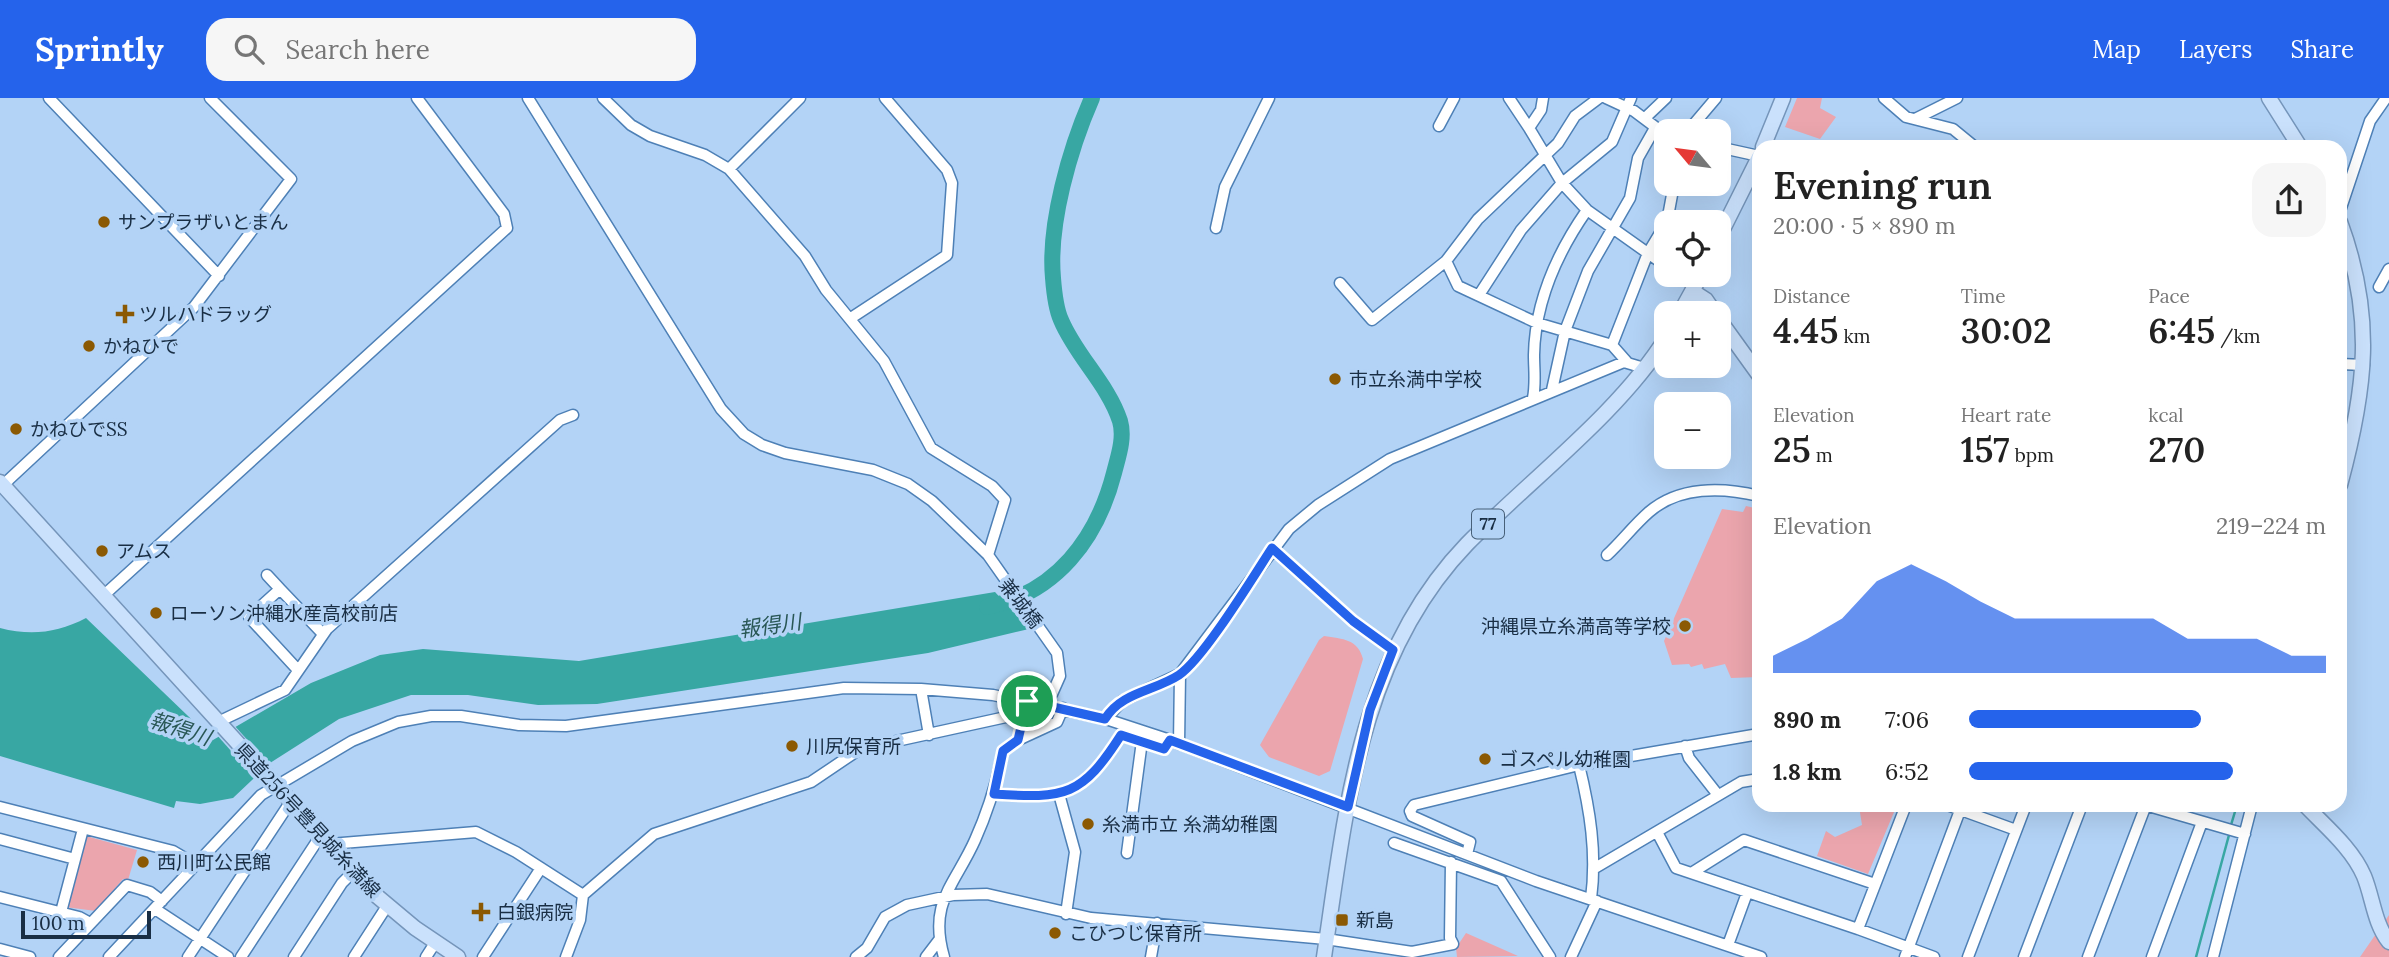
<!DOCTYPE html>
<html lang="en">
<head>
<meta charset="utf-8">
<style>
  :root { --surface:#fff; --page:#f6f6f6; --text:#222; --muted:#767676; --accent:#2563eb }
  body { margin:0; font-family:Lora,"Noto Sans JP",serif; background:var(--page); color:var(--text); height:100vh; display:flex; flex-direction:column; font-size:26px; white-space:nowrap }
  * { box-sizing:border-box; margin:0 }
  p { font-size:23px; color:var(--muted) }
  .icon { flex:none; width:38px; height:38px; fill:none; stroke:currentColor; stroke-width:2; stroke-linecap:round; stroke-linejoin:round }
  .map { position:relative; flex:1; overflow:hidden }
  .side { position:absolute; left:1752px; top:42px; width:595px; height:672px; display:flex; flex-direction:column; background:var(--surface); border-radius:21px; box-shadow:0 7px 28px #0002 }
  .side>* { flex:none }
  .needle { width:46px; rotate:299deg }
  .fabs { position:absolute; left:1654px; top:21px; display:grid; gap:14px }
  .fabs a { display:grid; place-items:center; width:77px; height:77px; border-radius:14px; background:var(--surface); box-shadow:0 7px 28px #0002; font-size:35px }
  .scale { position:absolute; left:21px; bottom:18px; width:130px; box-sizing:border-box; padding-left:7px; border:4px solid #192e44; border-top:0; font-size:19px; line-height:24px; white-space:nowrap; color:#192e44; -webkit-text-stroke:5px #b3d3f6; paint-order:stroke }
  .pin { position:absolute; display:grid; place-items:center; width:60px; height:60px; color:#fff; margin:-30px; border:4px solid #fff; border-radius:50%; box-shadow:0 2px 7px #0007 }
  .round { display:grid; place-items:center; flex:none; width:74px; height:74px; border-radius:21px; background:var(--page) }
  .summary { display:flex; align-items:center; justify-content:space-between; height:119px; padding:0 21px }
  h1 { font-size:38px; font-weight:600; line-height:52px }
  .figures { display:grid; grid-template-columns:repeat(3,1fr); gap:10px; height:119px; padding:7px 21px }
  .figures div { display:grid; align-content:center }
  .figures b { font-size:35px; font-weight:600 }
  .figures small { font-size:19px; font-weight:400 }
  .figures p { font-size:19px }
  .chart { height:196px; padding:14px 21px }
  .chart p { display:flex; justify-content:space-between }
  .chart svg { width:100%; height:126px; margin-top:7px; fill:var(--accent); opacity:.7 }
  ul { padding:0 21px; list-style:none; font-size:23px }
  li { display:grid; grid-template-columns:112px 84px 1fr; align-items:center; height:52px }
  li i { height:18px; border-radius:9px; background:var(--accent) }
  header { display:flex; align-items:center; gap:42px; box-sizing:border-box; height:98px; padding:0 35px; background:var(--accent); color:#fff }
  header strong { font-size:33px }
  nav { display:flex; gap:38px; margin-inline-start:auto; font-size:24px }
  .search { width:490px; height:63px; background:var(--page); display:flex; align-items:center; gap:18px; box-sizing:border-box; padding:0 24px; border-radius:21px; color:var(--muted); font-size:26px }
  .map>svg:first-child { display:block }
  .green { fill:#eba5ad }
  .water { fill:#38a7a3 }
  .pier { fill:#b3d3f6 }
  .lines { fill:none; stroke-linecap:round; stroke-linejoin:round }
  .stream { stroke:#38a7a3; stroke-width:2.5 }
  .river { stroke:#38a7a3; stroke-width:16 }
  .minor-tunnel { stroke:#94b2d2; stroke-width:10; stroke-dasharray:10 5; stroke-linecap:butt }
  .minor-casing { stroke:#4e80b6; stroke-width:13 }
  .major-casing { stroke:#7595ba; stroke-width:17 }
  .minor { stroke:#fff; stroke-width:10 }
  .major { stroke:#cae1fc; stroke-width:14 }
  .route-casing { stroke:#fff; stroke-width:14 }
  .route { stroke:#2563eb; stroke-width:9 }
  .poi-dot { fill:#8b5903; stroke:#b3d3f6; stroke-width:2.5 }
  .labels { text-anchor:middle; stroke-width:7; stroke-linejoin:round; paint-order:stroke }
  .shield { fill:#b3d3f6; stroke:#476079; stroke-width:2 }
  .shield-label { font-size:18px; font-weight:bold; fill:#192e44 }
  .poi-label { font-size:19px; fill:#192e44; stroke:#b3d3f6; text-anchor:start }
  .street-label { font-size:19px; fill:#192e44; stroke:#b3d3f6 }
  .water-label { font-size:21px; font-style:italic; fill:#295755; stroke:#b3d3f6 }
</style>
</head>
<body>
<header>
<strong>Sprintly</strong>
<div class="search"><svg class="icon" aria-label="search" viewBox="0 0 24 24"><circle cx="10" cy="10" r="6"/><path d="M15 15l6 6"/></svg>Search here</div>
<nav><a>Map</a><a>Layers</a><a>Share</a></nav>
</header>
<div class="map">
<svg width="2389" height="859" viewBox="0 0 2389 859">
  <rect width="100%" height="100%" fill="#b3d3f6"/>
  <path class="green" d="M 1797,0 L 1822,0 L 1820,10 L 1836,19 L 1820,41 L 1785,29 Z
    M 1746,408 L 1759,411 L 1759,579 L 1731,580 L 1725,566 L 1704,571 L 1702,566 L 1691,569 L 1689,566 L 1672,567 L 1664,543 L 1722,411 L 1743,414 Z
    M 1324,538 C 1343,541 1358,541 1363,561 L 1330,673 L 1319,678 L 1269,659 L 1260,647 L 1319,542 Z
    M 1897,707 L 1868,776 L 1817,758 L 1826,733 L 1835,739 L 1862,727 L 1859,708 Z
    M 86,738 L 137,752 L 128,782 L 123,781 L 96,813 L 65,809 Z
    M 2389,817 L 2389,859 L 2360,859 Z
    M 1466,835 L 1518,858 L 1457,859 L 1456,850 Z"/>
  <path class="water" d="M 995,494 L 1029,531 L 928,555 L 597,606 L 538,607 L 468,597 L 411,597 L 339,621 L 270,665 L 233,700 L 200,706 L 176,703 L 174,710 L 0,658 L 0,530 C 31,538 57,535 86,520 L 213,642 L 311,585 L 380,557 L 423,551 L 579,563 Z"/>
  <path class="pier" d="M 233,626 L 271,668 L 256,681 L 216,636 Z"/>
  <g class="lines">
    <path class="stream" d="M 2231,727 L 2237,707
      M 2196,859 L 2229,737"/>
    <path class="river" d="M 987,509 C 1056,495 1097,441 1114,375 C 1118,359 1125,340 1120,323 C 1108,286 1076,258 1061,222 C 1056,211 1054,193 1053,180 C 1048,126 1070,50 1092,0"/>
    <path class="minor-tunnel" d="M 1006,619 L 1036,609 L 1052,596"/>
    <g class="minor-casing">
      <path id="minor" d="M 49,0 L 219,178
        M 528,0 L 721,311 L 744,336 L 762,347 L 785,355 L 873,372 L 908,386 L 932,403 L 988,457 L 1057,555 L 1060,578 L 1052,596
        M 603,0 L 631,27 L 650,38 L 705,57 L 729,71 L 805,158 L 826,192 L 884,263 L 931,350 L 992,388 L 1005,402 L 988,457
        M 1509,0 L 1529,30
        M 1543,0 L 1541,12 L 1529,30 L 1562,85 L 1587,112 L 1666,168
        M 1606,0 L 1634,13 L 1666,37
        M 1884,0 L 1906,19 L 1953,31 L 1975,49
        M 1645,20 L 1666,0
        M 1915,21 L 1957,0
        M 1439,28 L 1454,0
        M 1688,33 L 1716,0
        M 1718,49 L 1759,58
        M 729,71 L 800,0
        M 2340,113 L 2370,23 L 2386,0
        M 1667,124 L 1674,86
        M 1216,130 L 1225,89 L 1269,0
        M 1446,163 L 1458,188 L 1537,225 L 1612,247
        M 1686,177 L 1698,183
        M 1340,185 L 1372,222 L 1446,163 L 1478,121 L 1558,45 L 1575,18 L 1599,0
        M 2379,189 L 2389,171
        M 1479,197 L 1521,132 L 1562,85 L 1612,44 L 1631,0
        M 851,220 L 947,157 L 952,85 L 947,72 L 885,0
        M 1627,264 L 1612,247 L 1648,155 L 1666,125
        M 2340,266 L 2364,267
        M 1552,292 L 1565,233 L 1588,173 L 1630,100 L 1638,60 L 1655,30
        M 1533,300 C 1536,285 1534,272 1534,257 C 1535,203 1557,155 1587,112
        M 3,387 L 194,209 L 291,81 L 210,0
        M 1272,450 L 1353,523 L 1393,552
        M 1607,457 C 1622,443 1634,427 1649,414 C 1679,388 1722,389 1759,398
        M 267,477 L 280,491
        M 103,498 L 507,130 L 504,116 L 417,0
        M 297,571 L 249,519 L 280,491 L 323,536
        M 921,591 L 929,637
        M 1106,621 L 1122,603 L 1180,576 L 1289,431 L 1318,407 L 1390,361 L 1624,264 L 1644,270
        M 218,624 L 285,592 L 327,531 L 560,322 L 573,317
        M 1018,642 L 1027,603
        M 1179,646 L 1180,576
        M 1685,648 L 1689,660 L 1718,697
        M 1579,667 C 1590,712 1597,755 1591,801
        M 994,696 C 1066,701 1082,698 1121,637 L 1164,651 L 1170,642
        M 1059,696 L 1075,754 L 1066,816
        M 1947,707 L 2016,732
        M 2145,707 L 2245,736
        M 0,709 L 173,753 L 195,766
        M 1657,734 L 1676,770 L 1858,831 L 1906,707
        M 0,741 L 75,761
        M 1394,745 L 1501,783 L 1550,859
        M 330,746 L 476,734 L 516,754 L 583,797
        M 1127,755 L 1142,643
        M 1467,756 L 1470,744 L 1412,718 L 1410,713 L 1414,707 L 1579,667 L 1759,636
        M 1595,770 L 1741,684 L 1759,681
        M 1693,774 L 1744,742 L 1875,786
        M 583,797 L 654,736 L 811,684 L 860,651 L 1006,619
        M 0,799 L 79,819 L 90,825
        M 155,811 L 228,859
        M 61,814 L 83,731
        M 1858,831 L 1934,859
        M 1728,847 L 1747,795
        M 0,851 L 30,859
        M 59,859 L 127,787 L 150,794 L 162,803
        M 109,859 L 261,697 L 352,643 L 398,624 L 431,618 L 461,618 L 519,627 L 566,628 L 844,590 L 921,591 L 993,597 L 1106,621 L 1170,642 L 1536,783 L 1761,859
        M 188,859 L 291,703
        M 241,859 L 321,737
        M 294,859 L 342,785 L 354,773
        M 354,859 L 387,808
        M 426,859 L 435,845
        M 483,859 L 541,770
        M 566,859 L 580,822 L 583,797
        M 856,859 L 867,850 L 885,819 L 907,807 L 953,797 L 987,796 L 1091,820 L 1326,841 L 1412,854 L 1453,846 L 1450,840 L 1451,764
        M 926,859 L 939,842
        M 944,859 C 928,804 955,787 975,742 C 988,713 997,684 1003,653 L 1018,642 L 1057,624 L 1063,610
        M 1151,859 L 1157,825
        M 1571,859 L 1597,803
        M 1905,859 L 1962,707
        M 1968,859 L 2026,707
        M 2024,859 L 2082,707
        M 2088,859 L 2146,707
        M 2152,859 L 2202,724
        M 2213,859 L 2252,707"/>
    </g>
    <g class="major-casing">
      <path id="major" d="M 2269,0 L 2300,49
        M 1763,49 L 1783,0
        M 2340,124 C 2375,219 2366,291 2340,387
        M 1718,141 L 1759,59
        M 1692,193 L 1706,202 L 1715,215
        M 1680,215 L 1701,177
        M 1718,220 L 1759,277
        M 0,384 L 378,799 L 415,830 L 458,859
        M 2305,707 C 2325,728 2352,750 2364,778 C 2373,800 2374,825 2389,844
        M 1324,859 C 1346,712 1359,558 1467,446 C 1530,382 1620,314 1666,240"/>
    </g>
    <use href="#minor" class="minor"/>
    <use href="#major" class="major"/>
  </g>
  <g class="lines">
    <g class="route-casing">
      <path id="route" d="M 1272,450 L 1353,523 L 1393,552 L 1370,612 L 1348,709 L 1170,642 L 1164,651 L 1121,637 C 1082,698 1066,701 994,696 L 1003,653 L 1018,642 L 1027,603 L 1105,621 C 1121,594 1155,593 1179,577 C 1204,560 1253,479 1272,450 Z"/>
    </g>
    <use href="#route" class="route"/>
  </g>
  <g class="poi-dot">
    <circle cx="104" cy="124" r="7"/>
    <path d="M121.5 205.5h7v7h7v7h-7v7h-7v-7h-7v-7h7z"/>
    <circle cx="89" cy="248" r="7"/>
    <circle cx="1335" cy="281" r="7"/>
    <circle cx="16" cy="331" r="7"/>
    <circle cx="102" cy="453" r="7"/>
    <circle cx="156" cy="515" r="7"/>
    <circle cx="1685" cy="528" r="7"/>
    <circle cx="792" cy="648" r="7"/>
    <circle cx="1485" cy="661" r="7"/>
    <circle cx="1088" cy="726" r="7"/>
    <circle cx="143" cy="764" r="7"/>
    <path d="M477.5 803.5h7v7h7v7h-7v7h-7v-7h-7v-7h7z"/>
    <rect x="1335" y="815" width="14" height="14" rx="3.5"/>
    <circle cx="1055" cy="835" r="7"/>
  </g>
  <g class="labels">
    <rect class="shield" x="1472" y="411.5" width="32" height="29" rx="5"/>
    <g class="shield-label">
      <text x="1488" y="432">77</text>
    </g>
    <g class="poi-label">
      <text x="118" y="131">サンプラザいとまん</text>
      <text x="139" y="223">ツルハドラッグ</text>
      <text x="103" y="255">かねひで</text>
      <text x="1349" y="288">市立糸満中学校</text>
      <text x="30" y="338">かねひでSS</text>
      <text x="116" y="460">アムス</text>
      <text x="170" y="522">ローソン沖縄水産高校前店</text>
      <text x="1671" y="535" text-anchor="end">沖縄県立糸満高等学校</text>
      <text x="806" y="655">川尻保育所</text>
      <text x="1499" y="668">ゴスペル幼稚園</text>
      <text x="1102" y="733">糸満市立 糸満幼稚園</text>
      <text x="157" y="771">西川町公民館</text>
      <text x="497" y="821">白銀病院</text>
      <text x="1356" y="829">新島</text>
      <text x="1069" y="842">こひつじ保育所</text>
    </g>
    <g class="street-label">
      <text transform="translate(1021 505) rotate(52)" y="7">兼城橋</text>
      <text transform="translate(308 722) rotate(47)" y="7">県道256号豊見城糸満線</text>
    </g>
    <g class="water-label">
      <text transform="translate(770 528) rotate(-8)" y="7">報得川</text>
      <text transform="translate(180 631) rotate(18)" y="7">報得川</text>
    </g>
  </g>
</svg>
<div class="fabs">
<a><svg class="needle" viewBox="-14 -14 28 28"><path d="M0-13l5 13h-10z" fill="#e53935"/><path d="M0 13l5-13h-10z" fill="#767676"/></svg></a>
<a><svg class="icon" aria-label="locate" viewBox="0 0 24 24"><circle cx="12" cy="12" r="6"/><path d="M12 2v4M12 18v4M2 12h4M18 12h4"/></svg></a>
<a>+</a>
<a>−</a>
</div>
<div class="scale">100 m</div>
<div class="pin" style="left:1027px;top:603px;background:#1e9e55"><svg class="icon" aria-label="arrive" viewBox="0 0 24 24"><path d="M6 21V4h12l-3 4 3 4H6"/></svg></div>
<section class="side">
<div class="summary"><div><h1>Evening run</h1><p>20:00 · 5 × 890 m</p></div><a class="round"><svg class="icon" aria-label="share" viewBox="0 0 24 24"><path d="M12 15V3M7 8l5-5 5 5M5 13v7h14v-7"/></svg></a></div>
<div class="figures">
<div><p>Distance</p><b>4.45<small> km</small></b></div>
<div><p>Time</p><b>30:02</b></div>
<div><p>Pace</p><b>6:45<small> /km</small></b></div>
</div>
<div class="figures">
<div><p>Elevation</p><b>25<small> m</small></b></div>
<div><p>Heart rate</p><b>157<small> bpm</small></b></div>
<div><p>kcal</p><b>270</b></div>
</div>
<div class="chart"><p><span>Elevation</span>219–224 m</p>
<svg viewBox="0 0 160 44" preserveAspectRatio="none"><path d="M0 44V38L10 32L20 25L30 12L40 6L50 12L60 19L70 25L80 25L90 25L100 25L110 25L120 32L130 32L140 32L150 38L160 38V44z"/></svg>
</div>
<ul>
<li><b>890 m</b>7:06<i style="width:65%"></i></li>
<li><b>1.8 km</b>6:52<i style="width:74%"></i></li>
</ul>
</section>
</div>
</body>
</html>
